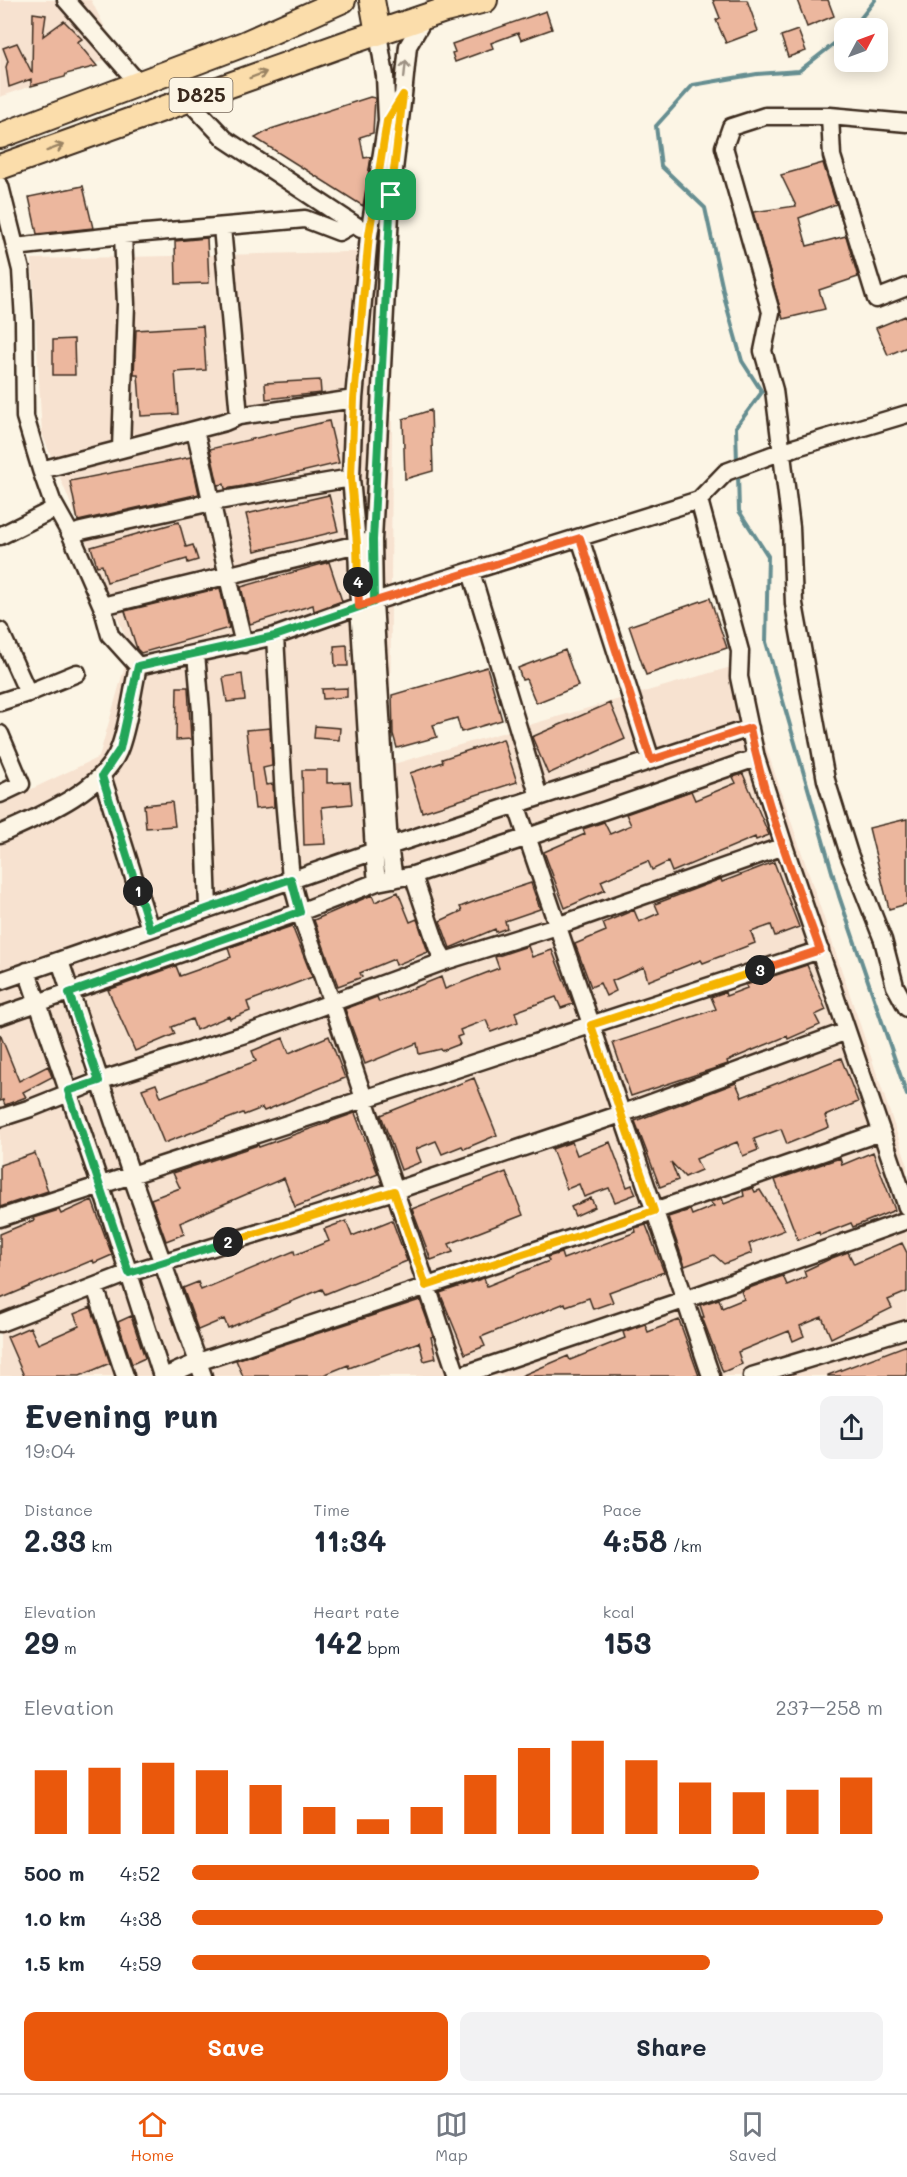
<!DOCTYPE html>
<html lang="en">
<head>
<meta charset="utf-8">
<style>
  :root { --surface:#fff; --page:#f2f2f3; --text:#1f2937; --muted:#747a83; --line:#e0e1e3; --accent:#ea580c }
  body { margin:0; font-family:Mali,sans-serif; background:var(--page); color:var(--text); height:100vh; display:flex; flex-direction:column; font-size:22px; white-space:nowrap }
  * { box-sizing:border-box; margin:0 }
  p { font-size:20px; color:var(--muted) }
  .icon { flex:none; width:33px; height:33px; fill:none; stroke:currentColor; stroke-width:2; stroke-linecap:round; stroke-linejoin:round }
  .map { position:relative; height:1376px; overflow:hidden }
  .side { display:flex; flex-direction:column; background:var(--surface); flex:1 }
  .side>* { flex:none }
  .needle { width:39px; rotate:49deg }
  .controls { position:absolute; left:834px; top:18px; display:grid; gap:12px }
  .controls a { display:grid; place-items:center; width:54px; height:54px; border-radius:12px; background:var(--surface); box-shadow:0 3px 15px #0003; font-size:30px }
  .pin { position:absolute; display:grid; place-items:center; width:51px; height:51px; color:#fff; margin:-26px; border-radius:12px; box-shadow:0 3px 9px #0006 }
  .km { position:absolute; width:30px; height:30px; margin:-15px; border-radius:50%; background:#222; color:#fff; font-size:16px; line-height:30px; text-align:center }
  .round { display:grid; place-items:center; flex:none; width:63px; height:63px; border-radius:12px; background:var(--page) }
  .headline { display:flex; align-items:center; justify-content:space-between; height:102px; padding:0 24px }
  h1 { font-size:33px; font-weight:800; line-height:45px }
  .stats { display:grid; grid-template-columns:repeat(3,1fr); gap:9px; height:102px; padding:6px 24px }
  .stats div { display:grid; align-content:center }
  .stats b { font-size:30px; font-weight:800 }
  .stats small { font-size:16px; font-weight:400 }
  .stats p { font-size:16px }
  .chart { height:168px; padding:12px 24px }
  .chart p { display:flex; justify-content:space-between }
  .chart svg { width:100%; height:108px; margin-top:6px; stroke:var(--accent); stroke-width:6 }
  .primary-button { display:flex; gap:12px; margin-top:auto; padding:12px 24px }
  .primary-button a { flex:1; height:69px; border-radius:12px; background:var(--accent); color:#fff; font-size:24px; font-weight:800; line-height:69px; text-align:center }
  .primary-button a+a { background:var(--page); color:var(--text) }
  ul { padding:0 24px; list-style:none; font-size:20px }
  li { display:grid; grid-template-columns:96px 72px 1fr; align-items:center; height:45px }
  li i { height:15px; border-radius:8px; background:var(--accent) }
  .tabs { display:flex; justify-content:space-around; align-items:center; height:84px; border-top:2px solid var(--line); background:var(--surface); font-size:16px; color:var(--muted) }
  .tabs a { display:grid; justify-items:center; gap:3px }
  .tabs .on { color:var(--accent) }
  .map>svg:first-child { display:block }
  .built { fill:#f7e2d0 }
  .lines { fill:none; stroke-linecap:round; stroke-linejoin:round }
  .stream { stroke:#668e91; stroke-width:4 }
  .building { fill:#ecb79e; stroke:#3b2a1e; stroke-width:1.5 }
  .minor-casing { stroke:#3b2a1e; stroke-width:21 }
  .highway-casing { stroke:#3b2a1e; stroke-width:28 }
  .minor { stroke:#fcf5e5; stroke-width:16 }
  .highway { stroke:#fbddab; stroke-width:24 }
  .oneway { stroke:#9c9082 }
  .oneway2 { stroke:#9b8464 }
  .split-1-casing { stroke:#fff; stroke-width:12 }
  .split-2-casing { stroke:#fff; stroke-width:12 }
  .split-3-casing { stroke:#fff; stroke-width:12 }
  .split-4-casing { stroke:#fff; stroke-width:12 }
  .split-5-casing { stroke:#fff; stroke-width:12 }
  .split-1 { stroke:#22a559; stroke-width:8 }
  .split-2 { stroke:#22a559; stroke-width:8 }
  .split-3 { stroke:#f5b400; stroke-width:8 }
  .split-4 { stroke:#f0652b; stroke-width:8 }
  .split-5 { stroke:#f5b400; stroke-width:8 }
  .labels { text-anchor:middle; stroke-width:5; stroke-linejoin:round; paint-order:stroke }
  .shield { fill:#fcf5e5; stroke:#75675a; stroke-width:1.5 }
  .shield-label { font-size:20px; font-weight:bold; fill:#3b2a1e }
</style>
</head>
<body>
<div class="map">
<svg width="907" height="1376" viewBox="0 0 907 1376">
  <rect width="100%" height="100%" fill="#fcf5e5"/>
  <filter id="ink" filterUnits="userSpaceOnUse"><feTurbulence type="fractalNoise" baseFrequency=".0167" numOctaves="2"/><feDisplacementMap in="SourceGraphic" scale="12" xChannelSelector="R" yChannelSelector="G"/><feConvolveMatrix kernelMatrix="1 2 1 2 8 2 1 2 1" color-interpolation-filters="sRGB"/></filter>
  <g filter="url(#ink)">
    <path class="built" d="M 0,0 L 91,0 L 119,55 L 0,97 Z
      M 393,251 L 390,765 L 738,665 L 907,1163 L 907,1376 L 0,1376 L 0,804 L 99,757 L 130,648 L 42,434 L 32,259 Z"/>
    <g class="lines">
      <path class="stream" d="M 853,28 L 875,0
        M 737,463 L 736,427 L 762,392 L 742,361 L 726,304 L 705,208 L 661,166 L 656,126 L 693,85 L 757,74 L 799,71 L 844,36
        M 738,474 L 739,511 L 768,556 L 766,642 L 839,896 L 907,1095"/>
    </g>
    <path class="building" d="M 713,0 L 747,0 L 758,31 L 726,43 L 716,20 L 720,18 Z
      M 797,0 L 828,0 L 834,16 L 807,27 Z
      M 546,11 L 552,29 L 521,40 L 518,33 L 491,43 L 493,48 L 455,62 L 452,53 L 455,52 L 452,44 Z
      M 33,13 L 46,15 L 43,36 L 64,21 L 82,39 L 77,42 L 97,66 L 66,74 L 65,77 L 31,86 L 31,79 L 9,87 L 6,67 L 8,61 L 3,48 L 17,43 L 32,73 Z
      M 798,30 L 806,51 L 788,57 L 781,36 Z
      M 370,97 L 375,98 L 373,133 L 360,137 L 364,158 L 371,157 L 363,206 L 255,138 L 271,129 Z
      M 823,163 L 836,204 L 799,218 L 807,246 L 846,236 L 858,277 L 819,290 L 825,309 L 783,319 L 753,212 L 796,206 L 781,175 Z
      M 83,186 L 93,228 L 37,234 L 29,197 Z
      M 207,238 L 209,283 L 176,284 L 175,241 Z
      M 905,316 L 907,321 L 907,347 L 888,355 L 876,328 Z
      M 203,326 L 206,370 L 175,372 L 178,414 L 141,416 L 138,375 L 134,375 L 136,330 Z
      M 74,339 L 75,375 L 53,375 L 53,340 Z
      M 320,380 L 321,393 L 266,399 L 265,383 Z
      M 431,410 L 433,471 L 405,479 L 403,419 Z
      M 329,421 L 339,463 L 243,486 L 225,489 L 224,484 L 218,485 L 210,449 Z
      M 191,457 L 199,494 L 78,521 L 70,481 Z
      M 329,495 L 338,531 L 255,551 L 246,514 Z
      M 179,522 L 186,547 L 193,545 L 198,560 L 188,563 L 187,559 L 107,582 L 102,565 L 97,566 L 91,547 Z
      M 329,562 L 342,601 L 314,611 L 313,605 L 250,624 L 241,587 Z
      M 220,588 L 229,628 L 141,653 L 137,649 L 125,611 Z
      M 710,598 L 727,648 L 646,675 L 629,626 Z
      M 347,645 L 348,666 L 335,666 L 334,646 Z
      M 565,650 L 578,686 L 536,703 L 526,679 L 522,680 L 518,668 Z
      M 487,667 L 502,720 L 461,732 L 457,718 L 433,725 L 437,737 L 397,748 L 393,734 L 392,695 Z
      M 242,674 L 245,700 L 227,702 L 223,677 Z
      M 177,687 L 188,687 L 191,739 L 176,740 Z
      M 347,688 L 347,697 L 323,699 L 322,689 Z
      M 610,703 L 625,739 L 548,774 L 532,737 Z
      M 315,726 L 340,728 L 339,740 L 314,738 Z
      M 270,728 L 272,766 L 263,768 L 266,785 L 273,784 L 274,807 L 255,809 L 246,730 Z
      M 503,739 L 517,782 L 422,812 L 410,773 L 443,762 L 442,759 Z
      M 302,770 L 327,770 L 327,783 L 350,782 L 352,804 L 322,807 L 325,844 L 304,845 Z
      M 743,774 L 769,835 L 756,840 L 755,837 L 672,872 L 668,862 L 652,870 L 648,861 L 601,881 L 605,890 L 565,908 L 544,852 L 585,834 L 583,829 L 604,822 L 610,834 L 631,825 L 626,814 L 691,791 L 695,800 L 736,783 L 733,777 Z
      M 172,802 L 175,826 L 146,828 L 144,805 Z
      M 907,819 L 907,904 L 889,909 L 869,828 Z
      M 774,862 L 799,927 L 775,936 L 771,925 L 751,932 L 755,943 L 703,963 L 701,960 L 648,981 L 644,967 L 612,981 L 616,991 L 606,996 L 600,983 L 591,987 L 575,944 L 606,931 L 603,923 L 634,910 L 639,922 L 659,913 L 655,904 L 721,879 L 722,882 Z
      M 531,883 L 540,909 L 505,921 L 507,928 L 496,932 L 495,929 L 450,948 L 440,921 L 462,911 L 460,907 L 473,902 Z
      M 398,892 L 410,922 L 417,919 L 428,952 L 396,965 L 394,959 L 360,973 L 362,977 L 338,986 L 314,920 L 372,895 L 375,902 Z
      M 292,926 L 312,977 L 247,1002 L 250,1011 L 230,1019 L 229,1016 L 196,1030 L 192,1019 L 172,1027 L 175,1034 L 135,1051 L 108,990 L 176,966 L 180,976 L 197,970 L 231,957 L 228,948 Z
      M 528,946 L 532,957 L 552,950 L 573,1004 L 561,1008 L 556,997 L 515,1012 L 518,1022 L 491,1032 L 486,1020 L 460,1030 L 462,1035 L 457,1037 L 460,1044 L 442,1051 L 441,1049 L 419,1054 L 417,1043 L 365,1064 L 345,1009 L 377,997 L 379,1002 L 441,977 L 445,989 L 499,968 L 495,957 Z
      M 807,965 L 826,1010 L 815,1015 L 820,1025 L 788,1039 L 787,1036 L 727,1061 L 728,1064 L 631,1096 L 613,1043 L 716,1009 L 711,997 L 725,992 L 726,996 L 747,988 L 746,985 Z
      M 0,1034 L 19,1081 L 48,1066 L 52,1077 L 23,1092 L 26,1097 L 5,1105 L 3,1100 L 0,1101 Z
      M 329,1036 L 345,1078 L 264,1111 L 262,1108 L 244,1115 L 243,1113 L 164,1143 L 142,1089 L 156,1084 L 161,1097 L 256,1061 L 252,1051 L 283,1038 L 289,1053 Z
      M 841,1058 L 858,1102 L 825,1116 L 829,1127 L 787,1144 L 781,1129 L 754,1139 L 758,1150 L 743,1156 L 737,1142 L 696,1159 L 701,1170 L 685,1177 L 671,1162 L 678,1180 L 660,1187 L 635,1121 L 736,1083 L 742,1097 Z
      M 474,1078 L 497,1135 L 464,1149 L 462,1146 L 442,1154 L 436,1141 L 416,1149 L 421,1162 L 401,1170 L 381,1115 Z
      M 355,1113 L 378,1174 L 295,1207 L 284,1178 L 180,1223 L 184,1234 L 166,1241 L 151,1199 L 180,1188 L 173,1173 L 258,1145 L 259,1147 Z
      M 572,1142 L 577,1155 L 610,1142 L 627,1187 L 632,1185 L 636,1194 L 615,1202 L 609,1188 L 584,1197 L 579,1184 L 567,1189 L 552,1149 Z
      M 873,1152 L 895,1210 L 853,1227 L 851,1223 L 820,1235 L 819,1232 L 798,1240 L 775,1180 L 840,1158 L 842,1165 Z
      M 35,1153 L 48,1191 L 0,1207 L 0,1165 Z
      M 506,1172 L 523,1215 L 449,1244 L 453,1252 L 431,1260 L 412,1209 Z
      M 753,1188 L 755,1192 L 760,1190 L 785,1230 L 749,1244 L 752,1253 L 724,1264 L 714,1255 L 685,1266 L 668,1217 L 690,1210 L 692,1215 L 714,1206 L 710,1202 L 722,1198 L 724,1204 L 744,1196 L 743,1191 Z
      M 591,1198 L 595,1207 L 575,1216 L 571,1207 Z
      M 92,1200 L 112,1255 L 94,1263 L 93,1260 L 0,1299 L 0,1234 L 34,1220 L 33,1218 L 59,1210 L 61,1214 Z
      M 392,1220 L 407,1261 L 325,1294 L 322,1289 L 228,1328 L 224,1319 L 198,1330 L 183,1288 L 198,1282 L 201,1290 L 294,1251 L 295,1255 L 329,1241 L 324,1229 L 346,1221 L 352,1236 Z
      M 646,1225 L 664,1272 L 609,1292 L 613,1302 L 593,1309 L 589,1298 L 566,1306 L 565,1303 L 481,1337 L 485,1346 L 465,1354 L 440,1293 L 484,1278 L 487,1286 L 549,1261 L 547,1257 L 561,1253 L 563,1259 L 636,1232 L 635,1228 Z
      M 902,1243 L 907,1253 L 907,1292 L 888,1300 L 892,1308 L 831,1338 L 822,1317 L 800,1326 L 804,1336 L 793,1341 L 789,1331 L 738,1352 L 742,1364 L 723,1372 L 702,1317 L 704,1317 L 700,1305 L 719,1299 L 722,1308 L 744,1299 L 741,1291 L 783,1276 L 787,1285 L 806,1277 L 804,1271 L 832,1258 L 848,1252 L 854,1264 Z
      M 420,1300 L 433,1336 L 431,1337 L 436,1358 L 424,1361 L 419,1342 L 349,1368 L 348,1365 L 321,1376 L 243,1376 L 236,1360 Z
      M 91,1307 L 110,1363 L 80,1376 L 24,1376 L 7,1337 L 30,1327 L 38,1344 L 79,1326 L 74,1314 Z
      M 131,1316 L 145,1358 L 132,1364 L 118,1322 Z
      M 679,1320 L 699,1376 L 521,1376 L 568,1356 L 570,1360 L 625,1338 L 623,1332 L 645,1324 L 648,1332 Z
      M 907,1345 L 907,1376 L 828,1376 L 828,1375 Z"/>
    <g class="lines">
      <g class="minor-casing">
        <path id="minor" d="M 66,0 L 139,84
          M 188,100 L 225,139 L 361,229
          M 397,105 L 403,95 L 408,46 L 425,17
          M 830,116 L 832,156 L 876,299 L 907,287
          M 907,123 L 830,116 L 765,116 L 731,127 L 724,147 L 771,312 L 763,351 L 774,390 L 791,527 L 794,604 L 826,780 L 849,854 L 883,940 L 895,986 L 907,1008
          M 0,186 L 21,270 L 24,321 L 25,417 L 41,470 L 52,501 L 71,535 L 102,606 L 110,635 L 138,666
          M 222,227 L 239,416
          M 15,247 L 123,235 L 305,219 L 339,232 L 353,224
          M 195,430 C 212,501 226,573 244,644
          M 121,449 L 126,304 L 123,235
          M 41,470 L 225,422 L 239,416 L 354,399
          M 699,500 L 740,651 L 739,677 L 756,758 L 784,846 L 907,1207
          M 71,535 L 81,531 L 212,502 L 351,478
          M 0,536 L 56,508
          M 580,538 L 651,760
          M 471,572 L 539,797
          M 102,606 L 366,542
          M 0,631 L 28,693 L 0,702
          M 275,636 L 284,798 L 291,879 L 300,912 L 332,1003 L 457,1376
          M 196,654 L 201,711 L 208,908
          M 138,666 L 275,636 L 359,606 L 699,500 L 726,472 L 780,452 L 907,414
          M 28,693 L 77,673
          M 0,734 L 21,784 L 0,794
          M 102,776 L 150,929
          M 516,804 L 711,1376
          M 0,834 C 38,817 105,790 120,747 C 129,722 132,693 138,666
          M 413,875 L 438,949 L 445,961
          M 394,879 L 389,846 L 374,602 L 373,540 L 391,195 L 403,95
          M 377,882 L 374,851 L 359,606 L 357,544 L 351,478 L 354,399 L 369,235 L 387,121 L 385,76 L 378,33
          M 60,961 L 131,1174 L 203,1376
          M 27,971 L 100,1184 L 162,1376
          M 0,981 L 389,846 L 750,728
          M 0,1016 L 300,912 L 377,882 L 413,875 L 528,837 L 756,758
          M 0,1118 L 31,1108 L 99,1081 L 252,1032 L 445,961 L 557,926 L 784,846
          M 0,1218 L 820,950
          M 95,1287 L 125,1376
          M 0,1323 L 129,1273 L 394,1191 L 621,1114 L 847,1031
          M 166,1376 L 198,1362 L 654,1211 L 881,1132
          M 459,1376 L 684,1300 L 907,1220
          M 752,1376 L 907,1329"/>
      </g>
      <g class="highway-casing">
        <path id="highway" d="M 372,0 L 378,33
          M 0,136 L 244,44 L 343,0
          M 0,167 L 353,41 L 445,10 L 485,0"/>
      </g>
      <use href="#minor" class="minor"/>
      <use href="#highway" class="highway"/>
    </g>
    <defs><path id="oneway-shaft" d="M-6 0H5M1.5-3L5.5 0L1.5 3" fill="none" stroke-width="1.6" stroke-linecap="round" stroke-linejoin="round" transform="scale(1.5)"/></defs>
    <use class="oneway" href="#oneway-shaft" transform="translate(405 69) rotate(-84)"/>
    <g class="oneway2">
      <use href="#oneway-shaft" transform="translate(258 75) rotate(-20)"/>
      <use href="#oneway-shaft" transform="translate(55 148) rotate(-20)"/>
    </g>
  </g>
  <g class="lines" filter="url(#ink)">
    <g class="split-1-casing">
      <path id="split-1" d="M 138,891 L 102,776 L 120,749 L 138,666 L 275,636 L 374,602 L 373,540 L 391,195"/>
    </g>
    <g class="split-2-casing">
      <path id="split-2" d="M 138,891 L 150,929 L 291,879 L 300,912 L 69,993 L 99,1081 L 68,1091 L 129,1273 L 228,1242"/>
    </g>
    <g class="split-3-casing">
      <path id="split-3" d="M 228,1242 L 394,1191 L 426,1286 L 654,1211 L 591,1025 L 760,970"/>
    </g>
    <g class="split-4-casing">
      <path id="split-4" d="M 358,582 L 359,606 L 580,538 L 651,760 L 750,728 C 765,804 794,877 820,950 L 760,970"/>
    </g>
    <g class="split-5-casing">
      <path id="split-5" d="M 358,582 L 357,544 L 351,478 L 354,399 L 369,235 L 387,121 L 403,95 L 391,195"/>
    </g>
    <use href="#split-1" class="split-1"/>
    <use href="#split-2" class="split-2"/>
    <use href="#split-3" class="split-3"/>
    <use href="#split-4" class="split-4"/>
    <use href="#split-5" class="split-5"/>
  </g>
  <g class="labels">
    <rect class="shield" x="169.5" y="78" width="63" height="34" rx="4.5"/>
    <g class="shield-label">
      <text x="201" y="102">D825</text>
    </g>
  </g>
</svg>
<div class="controls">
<a><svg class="needle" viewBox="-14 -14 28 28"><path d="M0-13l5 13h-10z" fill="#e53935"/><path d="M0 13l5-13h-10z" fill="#747a83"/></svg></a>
</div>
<div class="pin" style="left:391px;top:195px;background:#1e9e55"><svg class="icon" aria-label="arrive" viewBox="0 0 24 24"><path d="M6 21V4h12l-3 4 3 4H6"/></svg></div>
<b class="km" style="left:138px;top:891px">1</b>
<b class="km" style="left:228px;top:1242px">2</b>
<b class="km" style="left:760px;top:970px">3</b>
<b class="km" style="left:358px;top:582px">4</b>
</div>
<section class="side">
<div class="headline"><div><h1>Evening run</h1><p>19:04</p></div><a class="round"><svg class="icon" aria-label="share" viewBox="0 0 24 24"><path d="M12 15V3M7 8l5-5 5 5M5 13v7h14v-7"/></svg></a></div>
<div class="stats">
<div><p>Distance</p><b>2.33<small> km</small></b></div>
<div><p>Time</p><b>11:34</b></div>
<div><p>Pace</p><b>4:58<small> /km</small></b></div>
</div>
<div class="stats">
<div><p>Elevation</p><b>29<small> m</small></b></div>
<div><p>Heart rate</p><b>142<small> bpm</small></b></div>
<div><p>kcal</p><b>153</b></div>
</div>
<div class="chart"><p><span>Elevation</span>237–258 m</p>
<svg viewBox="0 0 160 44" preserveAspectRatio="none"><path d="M5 44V18M15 44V17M25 44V15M35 44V18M45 44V24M55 44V33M65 44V38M75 44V33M85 44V20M95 44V9M105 44V6M115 44V14M125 44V23M135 44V27M145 44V26M155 44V21"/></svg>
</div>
<ul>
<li><b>500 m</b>4:52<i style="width:82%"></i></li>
<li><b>1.0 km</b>4:38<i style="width:100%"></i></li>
<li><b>1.5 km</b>4:59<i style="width:75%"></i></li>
</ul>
<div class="primary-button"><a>Save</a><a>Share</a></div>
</section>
<nav class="tabs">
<a class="on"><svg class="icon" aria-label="home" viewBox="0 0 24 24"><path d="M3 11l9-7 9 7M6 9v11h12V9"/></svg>Home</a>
<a><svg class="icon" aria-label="map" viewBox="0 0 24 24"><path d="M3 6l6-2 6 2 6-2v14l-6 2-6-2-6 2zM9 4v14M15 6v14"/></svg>Map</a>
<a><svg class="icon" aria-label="saved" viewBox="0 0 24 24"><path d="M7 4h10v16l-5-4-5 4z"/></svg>Saved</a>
</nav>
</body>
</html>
